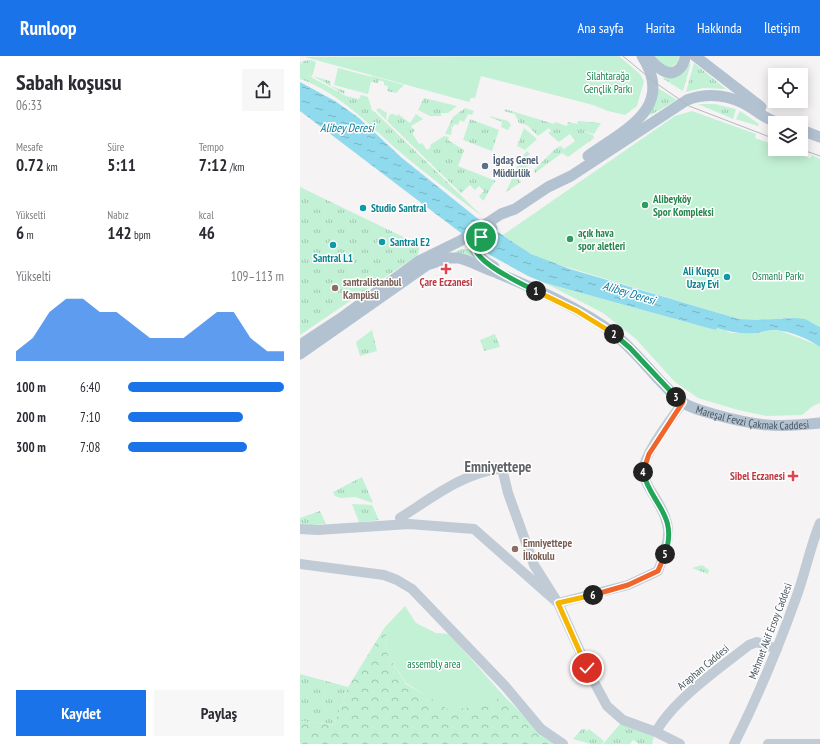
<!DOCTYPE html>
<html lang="tr">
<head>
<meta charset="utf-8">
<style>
  :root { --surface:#fff; --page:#f7f7f7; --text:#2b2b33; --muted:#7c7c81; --accent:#1a73e8 }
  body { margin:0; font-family:"PT Sans Narrow",sans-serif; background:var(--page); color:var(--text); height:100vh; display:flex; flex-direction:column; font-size:15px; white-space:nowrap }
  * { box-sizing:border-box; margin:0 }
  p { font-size:13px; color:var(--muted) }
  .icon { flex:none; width:22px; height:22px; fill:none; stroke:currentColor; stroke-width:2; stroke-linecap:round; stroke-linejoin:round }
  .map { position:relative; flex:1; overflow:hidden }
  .drawer { display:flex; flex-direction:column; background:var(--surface); width:300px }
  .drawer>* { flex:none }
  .buttons { position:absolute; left:468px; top:12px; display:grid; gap:8px }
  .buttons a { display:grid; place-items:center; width:40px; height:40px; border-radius:0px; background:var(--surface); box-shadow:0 2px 10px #0003; font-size:20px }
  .pin { position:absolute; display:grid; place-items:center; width:34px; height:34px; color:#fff; margin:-17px; border:2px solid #fff; border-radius:50%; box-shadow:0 1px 4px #0007 }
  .km { position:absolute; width:20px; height:20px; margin:-10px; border-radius:50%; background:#222; color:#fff; font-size:11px; line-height:20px; text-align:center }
  .round { display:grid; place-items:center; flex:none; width:42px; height:42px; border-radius:0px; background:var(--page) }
  .overview { display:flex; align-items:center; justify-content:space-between; height:68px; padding:0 16px }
  h1 { font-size:22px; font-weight:800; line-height:30px }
  .stats { display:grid; grid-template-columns:repeat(3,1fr); gap:6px; height:68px; padding:4px 16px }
  .stats div { display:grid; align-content:center }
  .stats b { font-size:17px; font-weight:800 }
  .stats small { font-size:11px; font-weight:400 }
  .stats p { font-size:11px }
  .chart { height:112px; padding:8px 16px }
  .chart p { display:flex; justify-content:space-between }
  .chart svg { width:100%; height:72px; margin-top:4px; fill:var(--accent); opacity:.7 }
  .cta { display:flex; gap:8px; margin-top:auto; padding:8px 16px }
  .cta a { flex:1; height:46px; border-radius:0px; background:var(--accent); color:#fff; font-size:16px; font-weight:800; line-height:46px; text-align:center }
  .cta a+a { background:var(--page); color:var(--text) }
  ul { padding:0 16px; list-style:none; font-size:13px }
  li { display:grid; grid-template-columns:64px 48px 1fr; align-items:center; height:30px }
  li i { height:10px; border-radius:5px; background:var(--accent) }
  header { display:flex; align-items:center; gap:24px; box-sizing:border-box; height:56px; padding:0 20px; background:var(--accent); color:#fff }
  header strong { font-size:19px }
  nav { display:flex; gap:22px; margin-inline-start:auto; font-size:14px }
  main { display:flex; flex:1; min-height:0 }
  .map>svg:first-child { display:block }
  .grass { fill:url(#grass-tufts) }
  .forest { fill:url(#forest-crowns) }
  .park { fill:#c3f1d5 }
  .water { fill:url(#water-ripples) }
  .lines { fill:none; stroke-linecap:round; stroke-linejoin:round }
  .secondary { stroke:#c1cbd6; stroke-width:10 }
  .primary { stroke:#b3c2d1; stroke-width:11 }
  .tram { stroke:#b5b8bd; stroke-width:1 }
  .split-1-casing { stroke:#fff; stroke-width:8 }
  .split-2-casing { stroke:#fff; stroke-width:8 }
  .split-3-casing { stroke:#fff; stroke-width:8 }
  .split-4-casing { stroke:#fff; stroke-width:8 }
  .split-5-casing { stroke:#fff; stroke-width:8 }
  .split-6-casing { stroke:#fff; stroke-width:8 }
  .split-7-casing { stroke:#fff; stroke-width:8 }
  .split-1 { stroke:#22a559; stroke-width:5 }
  .split-2 { stroke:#f5b400; stroke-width:5 }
  .split-3 { stroke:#22a559; stroke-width:5 }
  .split-4 { stroke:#f0652b; stroke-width:5 }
  .split-5 { stroke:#22a559; stroke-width:5 }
  .split-6 { stroke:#f0652b; stroke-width:5 }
  .split-7 { stroke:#f5b400; stroke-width:5 }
  .service-dot { fill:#5c6f8a; stroke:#fff; stroke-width:1.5 }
  .leisure-dot { fill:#2e9e5b; stroke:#fff; stroke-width:1.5 }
  .culture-dot { fill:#0f9aa8; stroke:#fff; stroke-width:1.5 }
  .health-dot { fill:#e0444e; stroke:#fff; stroke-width:1.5 }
  .education-dot { fill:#8d6e63; stroke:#fff; stroke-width:1.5 }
  .labels { text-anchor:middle; stroke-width:3; stroke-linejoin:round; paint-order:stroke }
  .park-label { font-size:11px; fill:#17864f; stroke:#fff }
  .service-label { font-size:11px; font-weight:bold; fill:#4e5e75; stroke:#fff; text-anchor:start }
  .leisure-label { font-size:11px; font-weight:bold; fill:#27864d; stroke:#fff; text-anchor:start }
  .culture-label { font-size:11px; font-weight:bold; fill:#0d838f; stroke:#fff; text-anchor:start }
  .education-label { font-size:11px; font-weight:bold; fill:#785e54; stroke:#fff; text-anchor:start }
  .health-label { font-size:11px; font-weight:bold; fill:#be3a42; stroke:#fff }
  .street-label { font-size:11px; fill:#4a5661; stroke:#fff }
  .water-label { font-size:12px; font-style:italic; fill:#0c7c9b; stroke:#fff }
  .district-label { font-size:15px; font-weight:bold; fill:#5f6368; stroke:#fff }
</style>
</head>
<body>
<header>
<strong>Runloop</strong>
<nav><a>Ana sayfa</a><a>Harita</a><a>Hakkında</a><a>İletişim</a></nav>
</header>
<main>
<section class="drawer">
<div class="overview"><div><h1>Sabah koşusu</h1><p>06:33</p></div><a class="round"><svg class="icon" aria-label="share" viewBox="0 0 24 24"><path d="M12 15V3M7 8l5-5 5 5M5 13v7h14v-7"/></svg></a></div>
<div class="stats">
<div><p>Mesafe</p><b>0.72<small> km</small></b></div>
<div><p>Süre</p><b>5:11</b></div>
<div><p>Tempo</p><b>7:12<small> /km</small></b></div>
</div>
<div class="stats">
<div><p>Yükselti</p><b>6<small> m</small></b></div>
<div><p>Nabız</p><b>142<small> bpm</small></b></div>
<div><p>kcal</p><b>46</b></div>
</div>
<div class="chart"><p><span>Yükselti</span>109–113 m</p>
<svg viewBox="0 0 160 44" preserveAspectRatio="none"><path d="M0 44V38L10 30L20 14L30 6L40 6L50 14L60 14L70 22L80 30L90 30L100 30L110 22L120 14L130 14L140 30L150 38L160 38V44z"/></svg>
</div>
<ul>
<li><b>100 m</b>6:40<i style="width:100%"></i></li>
<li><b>200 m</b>7:10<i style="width:74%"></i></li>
<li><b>300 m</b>7:08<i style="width:76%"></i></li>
</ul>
<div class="cta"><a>Kaydet</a><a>Paylaş</a></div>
</section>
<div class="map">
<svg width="520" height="688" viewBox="0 0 520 688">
  <defs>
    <pattern id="grass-tufts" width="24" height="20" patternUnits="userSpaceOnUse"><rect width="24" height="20" fill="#c3f1d5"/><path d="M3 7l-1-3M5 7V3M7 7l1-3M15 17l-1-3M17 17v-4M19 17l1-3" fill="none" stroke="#a0c6b0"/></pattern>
    <pattern id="forest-crowns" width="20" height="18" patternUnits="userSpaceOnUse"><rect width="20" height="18" fill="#c3f1d5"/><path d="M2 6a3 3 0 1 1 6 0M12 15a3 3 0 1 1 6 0" fill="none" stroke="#a0c6b0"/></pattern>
    <pattern id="water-ripples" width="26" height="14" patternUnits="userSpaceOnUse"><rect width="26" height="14" fill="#90daee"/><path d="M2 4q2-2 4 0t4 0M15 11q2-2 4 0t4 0" fill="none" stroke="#78b4c4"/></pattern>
  </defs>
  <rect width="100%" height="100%" fill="#f5f3f3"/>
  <path class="grass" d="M 11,4 L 16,6 L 12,21 L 7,19 L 46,40 L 59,43 L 61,39 L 68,41 L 72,54 L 65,50 L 75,56 L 182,160 C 154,139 127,119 100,96 C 69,69 40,37 0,23 L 0,5 L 2,8 L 3,5 Z
    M 391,7 L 383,35 L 362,22 L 379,20 Z
    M 394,7 L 426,33 L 403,32 L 386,36 Z
    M 13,20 L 30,25 L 31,30 L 45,35 L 44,38 Z
    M 72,20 L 104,29 L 96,37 L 87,35 L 88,30 L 84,29 L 84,26 L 79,24 L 78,27 L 71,26 Z
    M 358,32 L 377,44 L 349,60 L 356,45 Z
    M 124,42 L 157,50 L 148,57 L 141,57 L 141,60 L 130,60 L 118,54 Z
    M 398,48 L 415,48 L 436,53 L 433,63 Z
    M 79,52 L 87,57 L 86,64 L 76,54 Z
    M 165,52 L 174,55 L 172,59 L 168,58 L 164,66 L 160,64 L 158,69 L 154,68 L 153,71 L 151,71 L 152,73 L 151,79 L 145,78 L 153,61 Z
    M 205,53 L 254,68 L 255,66 L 267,70 L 268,66 L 277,68 L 278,65 L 301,67 L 294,78 L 282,75 L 293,79 L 294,82 L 268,101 L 262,97 L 235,117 L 234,114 L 256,92 L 261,90 L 264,93 L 275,85 L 270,78 L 259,86 L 248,77 L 251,75 L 249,72 L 238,80 L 227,69 L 219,67 L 215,58 L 204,55 Z
    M 440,55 L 459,68 L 458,70 L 436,63 Z
    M 90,58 L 93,58 L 97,60 L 98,58 L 110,67 L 116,58 L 123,63 L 111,70 L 115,75 L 112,77 L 119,88 L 122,87 L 127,94 L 131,91 L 130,89 L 144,80 L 149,81 L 148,84 L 164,94 L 158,110 L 196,125 C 191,128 189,138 183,145 L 179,140 L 184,135 L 179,130 L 175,134 L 170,129 L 161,137 L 87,65 Z
    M 190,60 L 208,65 L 211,69 L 208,74 L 201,71 L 202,66 L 190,61 Z
    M 170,63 L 199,74 L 192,95 L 163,84 Z
    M 224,72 L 237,83 L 225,94 L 217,90 Z
    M 227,95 L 230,98 L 224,104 L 229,110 L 216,120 L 221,126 L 206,136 L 221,102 Z
    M 0,131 L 120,189 L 118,199 L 0,279 Z
    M 162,193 L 171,193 L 175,204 L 156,198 L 155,196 Z
    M 72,274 L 77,295 L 60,300 L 56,286 Z
    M 195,278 L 200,291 L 184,295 L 180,284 Z
    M 62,421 L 73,447 L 55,441 L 40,442 L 35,440 L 33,436 Z
    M 52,448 L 72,449 L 79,464 L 59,466 Z
    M 20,455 L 26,468 L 0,470 L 0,462 Z
    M 402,509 L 409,514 L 408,518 L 392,512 Z
    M 0,618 L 48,631 L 34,669 L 0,665 Z
    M 321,667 L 355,677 L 352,688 L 339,688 L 333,684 L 330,688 L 303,688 Z
    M 282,673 L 285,673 L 287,675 L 289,673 L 304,685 L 302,688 L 291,688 L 273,683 Z"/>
  <path class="forest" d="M 85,571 L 88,600 L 106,628 L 123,638 L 197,642 L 204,640 L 244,680 L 257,688 L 0,688 L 0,665 L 34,669 L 48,631 Z"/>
  <path class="park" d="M 319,0 L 340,18 L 344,25 L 337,50 L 325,59 L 308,55 L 293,49 L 181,20 L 175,42 L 171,42 L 169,46 L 5,1 Z
    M 353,0 L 379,0 L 379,1 L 378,6 L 371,11 L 365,11 Z
    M 38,12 L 72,21 L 68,38 L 34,29 Z
    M 392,55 L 456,78 L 455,82 L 475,89 L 475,93 L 485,93 L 510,102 L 512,99 L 520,103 L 520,271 C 495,253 466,269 439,263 L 250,206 L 231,198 L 203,179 L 375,60 Z
    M 245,227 L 408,272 L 416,274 L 417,272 L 432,277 L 459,277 L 472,274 L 481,275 L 515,288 L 520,291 L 520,347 L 513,350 L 502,359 L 467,360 L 438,354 L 398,342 L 375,326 L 336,283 L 303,257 Z
    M 105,550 L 116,567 L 136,577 L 149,578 L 204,640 L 181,650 L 149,654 L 106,627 L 88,600 L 85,571 Z"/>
  <path class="water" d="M 0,26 L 35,45 L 59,62 L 102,102 L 177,162 L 231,198 L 270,213 L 439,263 L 456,264 L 494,262 L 505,263 L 520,271 L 520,291 C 509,283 488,274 473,274 C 467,274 461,277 454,277 C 441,278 430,276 417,272 L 416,274 L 408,272 L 245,227 L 228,220 L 190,199 L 0,55 Z"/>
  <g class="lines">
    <path class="secondary" d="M 102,468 L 100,462 C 133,441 163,417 202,412 L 208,437 L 234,509 L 258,547 L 293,624 L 307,650 L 323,664 L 356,676 L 380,688
      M 0,473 L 18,474 L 109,468 L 174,473 L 258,547 L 328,529 L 358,515 C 372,478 373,469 351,435 C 348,430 343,421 343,415 C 344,397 372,362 383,346
      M 0,508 L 84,519 L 97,524 L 112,533 L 205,630 L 241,673 L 263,688
      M 356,676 C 372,645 421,611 449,589 L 457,586 L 477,593
      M 434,688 C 458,641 478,592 496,542 C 505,518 510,491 520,467
      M 468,688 L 520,688"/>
    <g class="primary">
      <path d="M 347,0 C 354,8 367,23 378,14 C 383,10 385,6 385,0"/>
      <path d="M 395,0 L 461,51"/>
      <path d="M 501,74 L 520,81"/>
      <path d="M 288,100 C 324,74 376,52 342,0"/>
      <path d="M 192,172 L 178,184 L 175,194 L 183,204 L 194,211"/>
      <path d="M 0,289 L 44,260 L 119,205 L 160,185 L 201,158 L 215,153 L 248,131 L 271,120 L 387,44 C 408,36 431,39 450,51 C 460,58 468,64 479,67"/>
      <path id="s1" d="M 0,298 L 127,209 L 148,202 L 158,202 C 171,205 183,212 195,216 C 233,232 281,252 313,277 C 339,297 357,326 382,346 C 390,352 403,355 413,358 C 456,370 476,372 520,367"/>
    </g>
    <path class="tram" d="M 323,0 L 353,25 L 389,50 L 475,83
      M 500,93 L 520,100"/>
  </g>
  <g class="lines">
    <g class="split-1-casing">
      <path id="split-1" d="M 181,181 L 175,192 C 178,208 222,228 236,235"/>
    </g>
    <g class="split-2-casing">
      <path id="split-2" d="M 236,235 L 277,255 L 314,278"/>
    </g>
    <g class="split-3-casing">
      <path id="split-3" d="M 314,278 L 330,292 L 376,341"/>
    </g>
    <g class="split-4-casing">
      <path id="split-4" d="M 343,416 L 349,398 L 383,346 L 376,341"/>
    </g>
    <g class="split-5-casing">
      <path id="split-5" d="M 343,416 C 350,447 379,459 365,498"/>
    </g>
    <g class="split-6-casing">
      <path id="split-6" d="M 293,539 L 328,529 L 358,515 L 365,498"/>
    </g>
    <g class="split-7-casing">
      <path id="split-7" d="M 287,612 L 258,547 L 293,539"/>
    </g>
    <use href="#split-1" class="split-1"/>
    <use href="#split-2" class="split-2"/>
    <use href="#split-3" class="split-3"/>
    <use href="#split-4" class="split-4"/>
    <use href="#split-5" class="split-5"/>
    <use href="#split-6" class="split-6"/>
    <use href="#split-7" class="split-7"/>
  </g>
  <circle class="service-dot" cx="185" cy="110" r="4"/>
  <g class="leisure-dot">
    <circle cx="345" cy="149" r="4"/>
    <circle cx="270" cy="183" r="4"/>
  </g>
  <g class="culture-dot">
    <circle cx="63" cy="152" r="4"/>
    <circle cx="82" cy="186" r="4"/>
    <circle cx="33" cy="189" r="4"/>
    <circle cx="427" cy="221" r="4"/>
  </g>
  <g class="health-dot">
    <path d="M144 207h4v4h4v4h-4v4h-4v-4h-4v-4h4z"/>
    <path d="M491 414h4v4h4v4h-4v4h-4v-4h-4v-4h4z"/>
  </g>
  <g class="education-dot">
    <circle cx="35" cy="232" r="4"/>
    <circle cx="215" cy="493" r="4"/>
  </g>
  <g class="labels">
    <g class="park-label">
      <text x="308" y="24">Silahtarağa<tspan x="308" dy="13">Gençlik Parkı</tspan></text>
      <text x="478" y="224">Osmanlı Parkı</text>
      <text x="134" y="612">assembly area</text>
    </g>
    <g class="service-label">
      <text x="193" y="108">İgdaş Genel<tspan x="193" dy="13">Müdürlük</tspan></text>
    </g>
    <g class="leisure-label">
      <text x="353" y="147">Alibeyköy<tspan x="353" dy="13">Spor Kompleksi</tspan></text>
      <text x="278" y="181">açık hava<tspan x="278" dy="13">spor aletleri</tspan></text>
    </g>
    <g class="culture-label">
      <text x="71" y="156">Studio Santral</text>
      <text x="90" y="190">Santral E2</text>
      <text x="33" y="206" text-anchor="middle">Santral L1</text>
      <text x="419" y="219" text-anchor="end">Ali Kuşçu<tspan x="419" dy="13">Uzay Evi</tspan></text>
    </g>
    <g class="education-label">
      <text x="43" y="230">santralistanbul<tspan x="43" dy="13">Kampüsü</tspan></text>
      <text x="223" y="491">Emniyettepe<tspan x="223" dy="13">İlkokulu</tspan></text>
    </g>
    <g class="health-label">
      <text x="146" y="230">Çare Eczanesi</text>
      <text x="485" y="424" text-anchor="end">Sibel Eczanesi</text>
    </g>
    <g class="street-label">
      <text dy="4" stroke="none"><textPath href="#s1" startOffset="531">Mareşal Fevzi Çakmak Caddesi</textPath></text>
      <text transform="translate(470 575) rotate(-69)" y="4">Mehmet Akif Ersoy Caddesi</text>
      <text transform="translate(403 611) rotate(-40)" y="4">Araphan Caddesi</text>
    </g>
    <g class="water-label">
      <text x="47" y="76">Alibey Deresi</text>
      <text transform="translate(329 237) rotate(17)" y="4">Alibey Deresi</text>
    </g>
    <g class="district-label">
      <text x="198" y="416">Emniyettepe</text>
    </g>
  </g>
</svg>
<div class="buttons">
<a><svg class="icon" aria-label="locate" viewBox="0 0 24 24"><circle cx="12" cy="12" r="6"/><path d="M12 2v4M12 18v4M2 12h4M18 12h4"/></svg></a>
<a><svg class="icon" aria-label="layers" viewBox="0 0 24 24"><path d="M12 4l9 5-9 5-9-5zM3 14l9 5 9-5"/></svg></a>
</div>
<div class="pin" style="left:181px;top:181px;background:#1e9e55"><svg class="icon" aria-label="arrive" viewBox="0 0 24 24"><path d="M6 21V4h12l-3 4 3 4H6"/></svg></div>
<div class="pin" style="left:287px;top:612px;background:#d93025"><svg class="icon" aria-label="check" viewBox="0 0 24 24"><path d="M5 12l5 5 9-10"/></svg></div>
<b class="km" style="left:236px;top:235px">1</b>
<b class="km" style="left:314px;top:278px">2</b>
<b class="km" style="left:376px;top:341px">3</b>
<b class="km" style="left:343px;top:416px">4</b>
<b class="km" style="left:365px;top:498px">5</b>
<b class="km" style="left:293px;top:539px">6</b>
</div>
</main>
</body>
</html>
